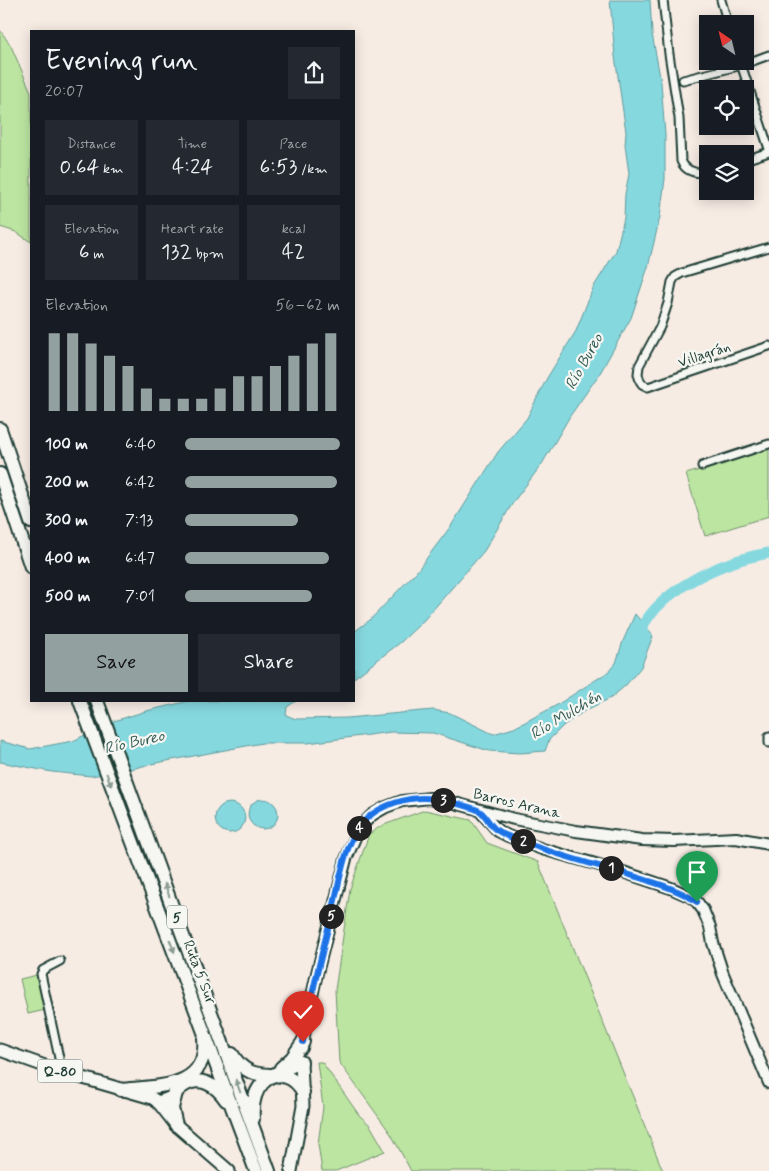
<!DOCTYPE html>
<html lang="en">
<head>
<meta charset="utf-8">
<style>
  :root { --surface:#171b24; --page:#242831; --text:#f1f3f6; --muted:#9ea1a6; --accent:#92a19f }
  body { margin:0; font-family:Mynerve,sans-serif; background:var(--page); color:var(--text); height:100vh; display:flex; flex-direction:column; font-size:19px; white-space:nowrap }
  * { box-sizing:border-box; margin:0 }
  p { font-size:16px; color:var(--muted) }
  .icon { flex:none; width:28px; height:28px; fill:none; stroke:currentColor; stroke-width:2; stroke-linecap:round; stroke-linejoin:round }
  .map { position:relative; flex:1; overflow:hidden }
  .details { position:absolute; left:30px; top:30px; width:325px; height:672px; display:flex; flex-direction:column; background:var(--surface); border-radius:0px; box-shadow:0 2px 12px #0003 }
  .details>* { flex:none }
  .needle { width:32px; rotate:325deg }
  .fabs { position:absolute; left:699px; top:15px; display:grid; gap:10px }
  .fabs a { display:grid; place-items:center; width:55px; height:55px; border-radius:0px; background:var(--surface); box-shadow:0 2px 12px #0003; font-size:25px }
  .pin { position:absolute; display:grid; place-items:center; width:42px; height:42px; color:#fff; margin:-51px -21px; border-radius:50% 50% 50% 0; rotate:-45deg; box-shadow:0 0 5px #0007 }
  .pin .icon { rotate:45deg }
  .km { position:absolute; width:25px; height:25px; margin:-12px; border-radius:50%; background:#222; color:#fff; font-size:14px; line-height:25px; text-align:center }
  .round { display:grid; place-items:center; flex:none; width:52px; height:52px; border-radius:0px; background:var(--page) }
  .headline { display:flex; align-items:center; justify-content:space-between; height:85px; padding:0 15px }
  h1 { font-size:28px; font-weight:600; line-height:38px }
  .metrics { display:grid; grid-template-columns:repeat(3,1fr); gap:8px; height:85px; padding:5px 15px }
  .metrics div { display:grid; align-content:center; border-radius:0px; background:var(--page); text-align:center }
  .metrics b { font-size:21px; font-weight:600 }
  .metrics small { font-size:14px; font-weight:400 }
  .metrics p { font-size:14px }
  .chart { height:140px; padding:10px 15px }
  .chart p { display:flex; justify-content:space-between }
  .chart svg { width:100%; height:90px; margin-top:5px; stroke:var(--accent); stroke-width:6 }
  .primary-button { display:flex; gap:10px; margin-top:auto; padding:10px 15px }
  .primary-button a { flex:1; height:58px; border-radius:0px; background:var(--accent); color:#111; font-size:20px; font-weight:600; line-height:58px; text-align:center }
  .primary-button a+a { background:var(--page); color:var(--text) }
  ul { padding:0 15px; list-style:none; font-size:16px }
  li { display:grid; grid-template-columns:80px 60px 1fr; align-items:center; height:38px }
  li i { height:12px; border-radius:6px; background:var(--accent) }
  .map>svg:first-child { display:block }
  .green { fill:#bce5a1; stroke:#6e916a }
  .water { fill:#86d8df; stroke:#5d9a9b }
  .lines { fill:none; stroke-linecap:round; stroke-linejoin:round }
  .river { stroke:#86d8df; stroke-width:11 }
  .street-casing { stroke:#1f3d34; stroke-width:11 }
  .secondary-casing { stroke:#1f3d34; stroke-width:14 }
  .primary-casing { stroke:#1f3d34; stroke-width:15 }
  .highway-casing { stroke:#1f3d34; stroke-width:16 }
  .street { stroke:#f6f6f2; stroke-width:7 }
  .secondary { stroke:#f6f6f2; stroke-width:10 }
  .primary { stroke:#f6f6f2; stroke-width:11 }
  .highway { stroke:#f6f6f2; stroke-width:12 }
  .oneway { fill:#8a9a93 }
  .route-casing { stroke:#fff; stroke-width:10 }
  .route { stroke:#1a73e8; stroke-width:6 }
  .labels { text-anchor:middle; stroke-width:4.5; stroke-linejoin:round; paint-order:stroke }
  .shield { fill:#f6f6f2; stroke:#60746d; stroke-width:1 }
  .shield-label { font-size:14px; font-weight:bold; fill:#1f3d34 }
  .street-label { font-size:15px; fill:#1f3d34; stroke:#f6f6f2 }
  .water-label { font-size:16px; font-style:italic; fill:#345c56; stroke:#f6f6f2 }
</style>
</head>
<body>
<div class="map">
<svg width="769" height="1171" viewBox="0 0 769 1171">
  <rect width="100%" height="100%" fill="#f7ece4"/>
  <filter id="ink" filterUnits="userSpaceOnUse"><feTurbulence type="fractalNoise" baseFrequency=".02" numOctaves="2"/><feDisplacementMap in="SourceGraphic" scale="10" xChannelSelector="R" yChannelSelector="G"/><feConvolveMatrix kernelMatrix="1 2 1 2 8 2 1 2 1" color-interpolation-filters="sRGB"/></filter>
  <g filter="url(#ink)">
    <path class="green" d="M 0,30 L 11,46 L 31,92 L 31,242 L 16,232 L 0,227 Z
      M 769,449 L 769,516 L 705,536 L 686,474 Z
      M 425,810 L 471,820 L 487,843 L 538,862 L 663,1171 L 411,1171 L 391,1134 L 339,1062 L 335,990 L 350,889 L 369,834 L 381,826 Z
      M 37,975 L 45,1010 L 28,1014 L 20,979 Z
      M 317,1062 L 322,1062 L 359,1115 L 370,1125 L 385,1151 L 336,1171 L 322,1171 L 318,1144 L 323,1107 Z"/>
    <path class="water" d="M 610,0 L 650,0 L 652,34 L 661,82 L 665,135 L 665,179 L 660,217 L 648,267 L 631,318 L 600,373 L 570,416 L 542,464 L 514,501 L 484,551 L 424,620 L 401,642 L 354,678 L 354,632 L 370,620 L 417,571 L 451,526 L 498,452 L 527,418 L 547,378 L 576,331 L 593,288 L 616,251 L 624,218 L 625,194 L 629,174 L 625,145 L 626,132 L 615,56 Z
      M 635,614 L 653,636 L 641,667 L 626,685 L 611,698 L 586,710 L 564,725 L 549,740 L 545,751 L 520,753 L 489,751 L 433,733 L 391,732 L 308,743 L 262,743 L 151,764 L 127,770 L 91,776 L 52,772 L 0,762 L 0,741 L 30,749 L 73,741 L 111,722 L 146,711 L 189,701 L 296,701 L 287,707 L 286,715 L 296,719 L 347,718 L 433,710 L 450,713 L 493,734 L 514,728 L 557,705 L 608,672 L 616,663 L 623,641 Z
      M248 814a15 15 0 1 1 30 0a15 15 0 1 1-30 0Z
      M215 818a15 15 0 1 1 30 0a15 15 0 1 1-30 0Z"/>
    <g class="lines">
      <path class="river" d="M 637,638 C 655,590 722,561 769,553"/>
      <g class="street-casing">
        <path id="street" d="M 663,0 L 669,54 L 679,118 L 681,161 C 686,172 696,174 708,172
          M 721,0 L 728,24
          M 740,61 L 769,149
          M 683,80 L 742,65 L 769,55
          M 745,160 L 769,152
          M 769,247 L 682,273 L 675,277 L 672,282 L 668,303 L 660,327 L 639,366 L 638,374 L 640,381 L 642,384 L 648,387 L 769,346
          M 702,466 L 769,444
          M 769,736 L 769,743
          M 59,1071 L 59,1058 L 41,974 L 43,970 L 60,961"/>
      </g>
      <g class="secondary-casing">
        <path id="secondary" d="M 480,811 L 498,831 L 508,836 L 542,849 L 617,870 L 671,888 L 689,896 L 697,902 L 703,910 L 710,927 L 713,943 L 723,974 L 769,1083
          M 302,1048 L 306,1024 L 317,973 L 346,859 L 359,828 L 372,815 L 386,807 L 402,801 L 430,798 L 451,802 L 514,819 L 576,831 L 642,840 L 674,841 L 736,838 L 769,844"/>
      </g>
      <g class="primary-casing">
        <path id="primary" d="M 0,1050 L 59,1071 L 152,1098 L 158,1102 L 176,1125 L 229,1171
          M 291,1171 L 303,1106 L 301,1062"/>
      </g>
      <g class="highway-casing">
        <path id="highway" d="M 0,429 L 31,522
          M 0,474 L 31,567
          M 80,701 L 256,1171
          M 97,701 L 269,1171
          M 232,1054 C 255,1093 284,1058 303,1092
          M 281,1068 L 292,1058 L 303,1042
          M 121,1090 C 158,1086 209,1089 204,1038
          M 176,1093 L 172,1108 L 176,1125
          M 158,1102 C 162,1101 166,1100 170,1098 C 175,1095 177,1090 182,1087 C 199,1074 216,1085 226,1100
          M 253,1119 C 250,1081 271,1075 301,1062"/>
      </g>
      <use href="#street" class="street"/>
      <use href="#secondary" class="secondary"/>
      <use href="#primary" class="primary"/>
      <use href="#highway" class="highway"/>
    </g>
    <defs><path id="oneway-solid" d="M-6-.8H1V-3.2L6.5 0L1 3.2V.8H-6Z" transform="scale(1.25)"/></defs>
    <g class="oneway">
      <use href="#oneway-solid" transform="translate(109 780) rotate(70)"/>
      <use href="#oneway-solid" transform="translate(167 890) rotate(-110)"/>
      <use href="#oneway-solid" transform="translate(172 946) rotate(69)"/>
      <use href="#oneway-solid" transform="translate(238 1086) rotate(-110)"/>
    </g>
  </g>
  <g class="lines" filter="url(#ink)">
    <g class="route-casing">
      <path id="route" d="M 303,1042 C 310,997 322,953 333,909 C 339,884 344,848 359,827 C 377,803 414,794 441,800 C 450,802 475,807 481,812 C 488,818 490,827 498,831 C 511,839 527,844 540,848 C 576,861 613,869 649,881 C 666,886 683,892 697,902"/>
    </g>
    <use href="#route" class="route"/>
  </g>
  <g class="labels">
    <g class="shield">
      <rect x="167" y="905.5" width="20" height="23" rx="4"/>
      <rect x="37.5" y="1059.5" width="45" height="23" rx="4"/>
    </g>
    <g class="shield-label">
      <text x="177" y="922">5</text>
      <text x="60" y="1076">Q-80</text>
    </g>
    <g class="street-label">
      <text transform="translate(704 354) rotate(-18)" y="5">Villagrán</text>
      <text transform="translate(517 803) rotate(13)" y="5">Barros Arana</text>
      <text transform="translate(200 972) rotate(69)" y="5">Ruta 5 Sur</text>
    </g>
    <g class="water-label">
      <text transform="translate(583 361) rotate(-61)" y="6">Río Bureo</text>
      <text transform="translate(565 714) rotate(-31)" y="6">Río Mulchén</text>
      <text transform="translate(134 741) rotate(-13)" y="6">Río Bureo</text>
    </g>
  </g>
</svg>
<div class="fabs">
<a><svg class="needle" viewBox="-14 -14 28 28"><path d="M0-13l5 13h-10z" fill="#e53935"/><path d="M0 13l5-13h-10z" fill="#9ea1a6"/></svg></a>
<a><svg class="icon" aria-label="locate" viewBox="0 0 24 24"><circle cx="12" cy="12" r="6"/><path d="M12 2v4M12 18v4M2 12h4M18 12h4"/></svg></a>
<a><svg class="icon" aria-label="layers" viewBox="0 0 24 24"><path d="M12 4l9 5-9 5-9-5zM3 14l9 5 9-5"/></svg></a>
</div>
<div class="pin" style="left:697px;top:902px;background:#1e9e55"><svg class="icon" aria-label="arrive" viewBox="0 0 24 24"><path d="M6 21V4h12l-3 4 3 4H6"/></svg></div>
<div class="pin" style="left:303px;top:1042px;background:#d93025"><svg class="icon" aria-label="check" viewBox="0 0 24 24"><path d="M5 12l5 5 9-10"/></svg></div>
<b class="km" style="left:611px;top:868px">1</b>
<b class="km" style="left:523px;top:841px">2</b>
<b class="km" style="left:443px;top:800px">3</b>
<b class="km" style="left:359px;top:828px">4</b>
<b class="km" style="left:331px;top:916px">5</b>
<section class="details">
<div class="headline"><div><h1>Evening run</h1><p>20:07</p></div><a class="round"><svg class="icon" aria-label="share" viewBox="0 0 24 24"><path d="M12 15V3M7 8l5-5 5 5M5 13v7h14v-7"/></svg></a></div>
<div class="metrics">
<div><p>Distance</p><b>0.64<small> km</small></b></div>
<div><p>Time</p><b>4:24</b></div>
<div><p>Pace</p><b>6:53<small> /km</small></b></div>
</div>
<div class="metrics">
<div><p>Elevation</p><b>6<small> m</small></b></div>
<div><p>Heart rate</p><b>132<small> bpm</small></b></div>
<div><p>kcal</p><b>42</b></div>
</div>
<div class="chart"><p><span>Elevation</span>56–62 m</p>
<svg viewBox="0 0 160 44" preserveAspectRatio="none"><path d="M5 44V6M15 44V6M25 44V11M35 44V17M45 44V22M55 44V33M65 44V38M75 44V38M85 44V38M95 44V33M105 44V27M115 44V27M125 44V22M135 44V17M145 44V11M155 44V6"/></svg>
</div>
<ul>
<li><b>100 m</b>6:40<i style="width:100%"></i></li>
<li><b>200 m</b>6:42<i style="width:98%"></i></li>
<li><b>300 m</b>7:13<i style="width:73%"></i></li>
<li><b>400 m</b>6:47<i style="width:93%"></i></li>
<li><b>500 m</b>7:01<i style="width:82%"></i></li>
</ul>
<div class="primary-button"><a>Save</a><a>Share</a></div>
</section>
</div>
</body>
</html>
